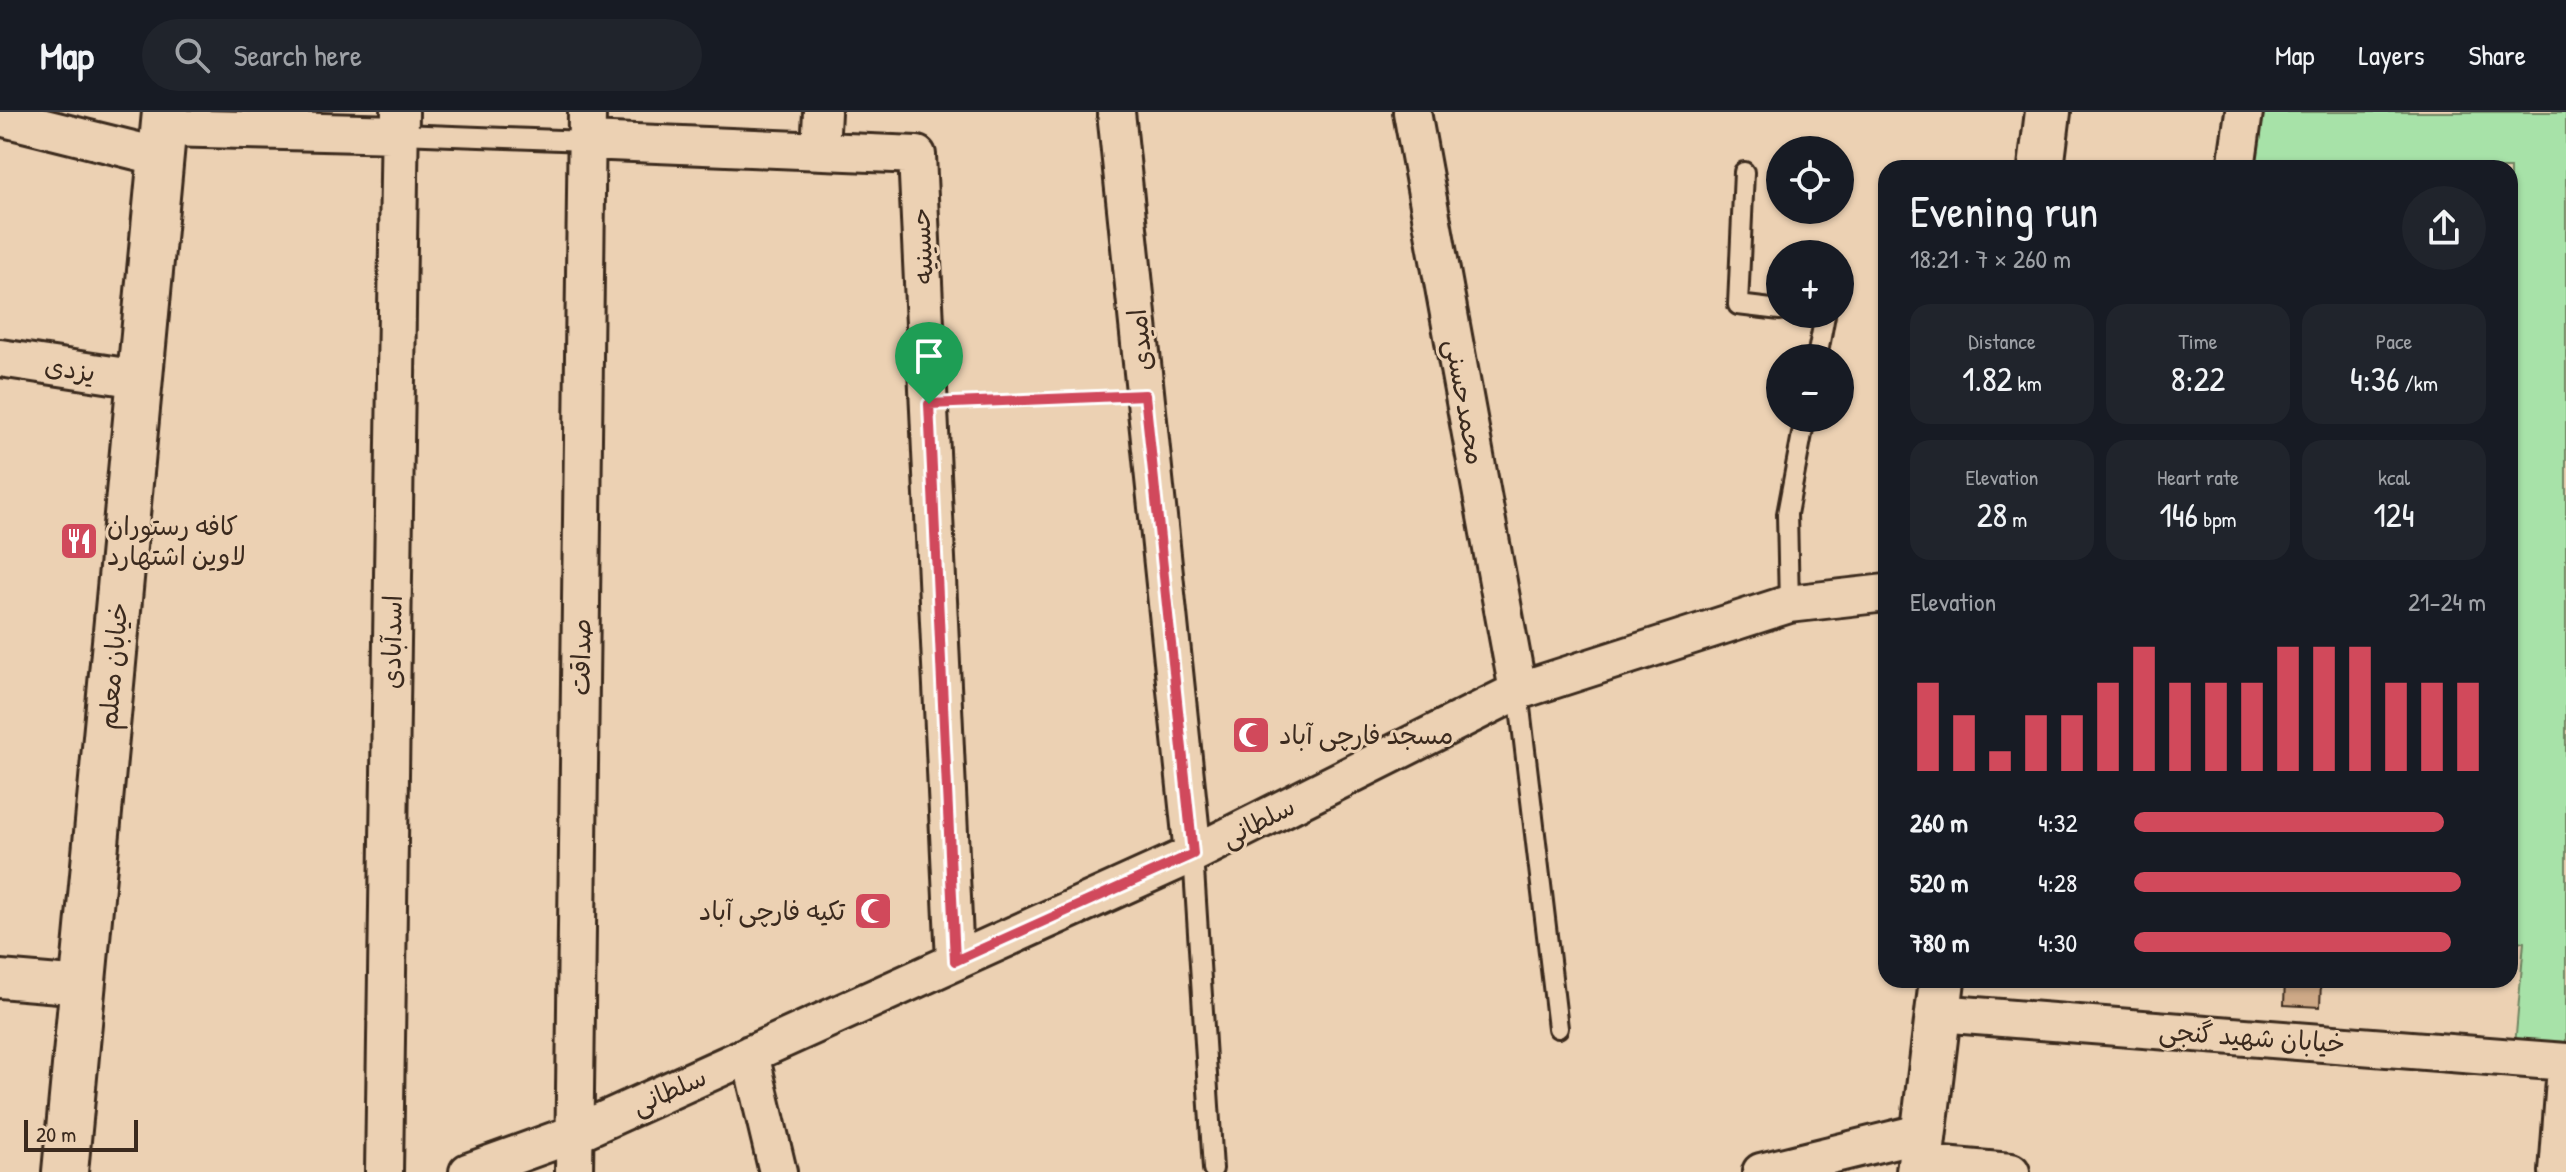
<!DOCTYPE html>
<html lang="en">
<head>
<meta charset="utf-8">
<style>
  :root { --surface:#171b24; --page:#20242c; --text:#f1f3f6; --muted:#9ea1a6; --line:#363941; --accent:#d1495b }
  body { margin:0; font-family:"Patrick Hand","Playpen Sans Arabic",sans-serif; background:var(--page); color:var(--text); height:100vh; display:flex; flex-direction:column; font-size:30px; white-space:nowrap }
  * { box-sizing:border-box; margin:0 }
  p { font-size:26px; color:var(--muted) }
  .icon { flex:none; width:44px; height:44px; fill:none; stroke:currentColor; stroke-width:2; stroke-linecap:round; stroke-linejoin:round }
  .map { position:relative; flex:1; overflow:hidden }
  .side { position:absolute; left:1878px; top:48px; width:640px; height:828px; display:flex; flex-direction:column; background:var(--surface); border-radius:24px; box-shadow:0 2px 6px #0004 }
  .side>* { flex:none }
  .controls { position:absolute; left:1766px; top:24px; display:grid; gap:16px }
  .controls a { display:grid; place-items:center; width:88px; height:88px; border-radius:50%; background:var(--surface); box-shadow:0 2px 6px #0004; font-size:40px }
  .scale { position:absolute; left:24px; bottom:20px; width:114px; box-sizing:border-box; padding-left:8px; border:4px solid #3b2a1e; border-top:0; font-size:22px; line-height:28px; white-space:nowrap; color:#3b2a1e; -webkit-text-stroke:6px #ecd1b3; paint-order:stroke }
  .pin { position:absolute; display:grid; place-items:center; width:68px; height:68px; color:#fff; margin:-82px -34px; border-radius:50% 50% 50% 0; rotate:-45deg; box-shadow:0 0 8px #0007 }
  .pin .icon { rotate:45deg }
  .round { display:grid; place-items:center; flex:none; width:84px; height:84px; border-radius:42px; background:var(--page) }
  .head { display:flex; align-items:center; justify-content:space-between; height:136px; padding:0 32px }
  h1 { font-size:44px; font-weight:600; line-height:60px }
  .figures { display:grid; grid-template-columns:repeat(3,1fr); gap:12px; height:136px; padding:8px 32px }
  .figures div { display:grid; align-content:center; border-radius:20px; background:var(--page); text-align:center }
  .figures b { font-size:34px; font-weight:600 }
  .figures small { font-size:22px; font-weight:400 }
  .figures p { font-size:22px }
  .chart { height:224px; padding:16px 32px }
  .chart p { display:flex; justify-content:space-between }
  .chart svg { width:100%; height:144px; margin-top:8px; stroke:var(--accent); stroke-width:6 }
  ul { padding:0 32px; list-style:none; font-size:26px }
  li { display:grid; grid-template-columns:128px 96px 1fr; align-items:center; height:60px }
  li i { height:20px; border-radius:10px; background:var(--accent) }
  header { display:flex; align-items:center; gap:48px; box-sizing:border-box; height:112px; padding:0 40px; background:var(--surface); border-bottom:2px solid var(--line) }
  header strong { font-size:38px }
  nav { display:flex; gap:44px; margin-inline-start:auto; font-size:28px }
  .search { width:560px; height:72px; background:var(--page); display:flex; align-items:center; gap:20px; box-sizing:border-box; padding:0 28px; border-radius:44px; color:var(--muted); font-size:30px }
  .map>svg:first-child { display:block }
  .green { fill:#a7e2a8; stroke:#718663; stroke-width:2 }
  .building { fill:#cea987; stroke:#3b2a1e; stroke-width:2 }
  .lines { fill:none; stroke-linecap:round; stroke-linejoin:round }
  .service-casing { stroke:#3b2a1e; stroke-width:24 }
  .minor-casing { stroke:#3b2a1e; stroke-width:42 }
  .tertiary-casing { stroke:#3b2a1e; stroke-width:50 }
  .secondary-casing { stroke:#3b2a1e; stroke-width:50 }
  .path { stroke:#3b2a1e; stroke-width:5; stroke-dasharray:2 6; stroke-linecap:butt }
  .service { stroke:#ecd1b3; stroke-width:18 }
  .minor { stroke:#ecd1b3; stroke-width:36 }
  .tertiary { stroke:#ecd1b3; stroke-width:44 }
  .secondary { stroke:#ecd1b3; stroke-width:44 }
  .route-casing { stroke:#fff; stroke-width:16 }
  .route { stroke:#d1495b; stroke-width:10 }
  .labels { text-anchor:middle; stroke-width:6; stroke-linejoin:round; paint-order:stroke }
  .street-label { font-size:26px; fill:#3b2a1e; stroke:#ecd1b3 }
  .poi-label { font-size:26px; fill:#3b2a1e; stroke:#ecd1b3; text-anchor:start }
</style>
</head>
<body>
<header>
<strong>Map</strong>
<div class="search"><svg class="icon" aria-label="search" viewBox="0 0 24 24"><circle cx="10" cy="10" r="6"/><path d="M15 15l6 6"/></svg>Search here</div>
<nav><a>Map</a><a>Layers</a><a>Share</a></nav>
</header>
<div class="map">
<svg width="2566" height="1060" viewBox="0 0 2566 1060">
  <rect width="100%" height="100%" fill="#ecd1b3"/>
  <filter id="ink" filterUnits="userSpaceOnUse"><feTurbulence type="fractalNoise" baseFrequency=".0125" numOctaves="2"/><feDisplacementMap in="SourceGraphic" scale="16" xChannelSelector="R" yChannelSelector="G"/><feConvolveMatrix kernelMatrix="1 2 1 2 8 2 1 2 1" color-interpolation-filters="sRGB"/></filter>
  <g filter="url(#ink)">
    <path class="green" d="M 2264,0 L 2566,0 L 2566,946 L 2514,946 L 2524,830 L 2510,828 L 2510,56 L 2255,56 Z"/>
    <path class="building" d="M 2285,868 L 2321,869 L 2320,895 L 2284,893 Z"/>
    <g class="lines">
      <g class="service-casing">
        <path id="service" d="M 400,22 L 587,29
          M 1744,60 L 1738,193 L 1780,198
          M 1817,246 L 1825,203 L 1817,202
          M 1789,492 L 1787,402 L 1805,306
          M 1518,579 L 1558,916
          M 1193,742 L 1213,1057"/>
      </g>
      <g class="minor-casing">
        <path id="minor" d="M 1116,0 L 1193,742
          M 1412,0 L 1518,579
          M 0,5 L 161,45
          M 163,16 L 400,22
          M 587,29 L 917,43 L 955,849
          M 820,38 L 822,0
          M 2236,56 L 2244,0
          M 0,246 L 139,267
          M 0,867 L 83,874
          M 1938,901 L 2566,950
          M 750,942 L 778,1060
          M 1920,1052 L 2011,1060
          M 384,1060 L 400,0
          M 468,1060 L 576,1021 L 1193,742 L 1518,579 L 1789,492 L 1886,481
          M 574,1060 L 587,0
          M 1761,1060 L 1924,1020
          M 2558,1060 L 2566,955"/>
      </g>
      <g class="tertiary-casing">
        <path id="tertiary" d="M 2041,56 L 2048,0
          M 1919,1060 L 1942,868"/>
      </g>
      <g class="secondary-casing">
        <path id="secondary" d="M 65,1060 L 165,0"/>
      </g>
      <path class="path" d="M 966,291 L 1108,284"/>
      <use href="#service" class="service"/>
      <use href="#minor" class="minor"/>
      <use href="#tertiary" class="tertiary"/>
      <use href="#secondary" class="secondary"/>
    </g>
  </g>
  <g class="lines" filter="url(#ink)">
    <g class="route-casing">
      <path id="route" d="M 1145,283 L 1193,742 L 955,849 L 929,292 Z"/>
    </g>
    <use href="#route" class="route"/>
  </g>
  <defs>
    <g id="restaurant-square" transform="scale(2)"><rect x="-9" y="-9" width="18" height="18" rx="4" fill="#d1495b" stroke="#ecd1b3"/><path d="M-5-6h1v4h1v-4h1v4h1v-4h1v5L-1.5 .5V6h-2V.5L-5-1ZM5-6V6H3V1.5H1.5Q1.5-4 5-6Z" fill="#fff"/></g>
    <g id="mosque-square" transform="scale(2)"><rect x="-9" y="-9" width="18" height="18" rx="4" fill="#d1495b" stroke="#ecd1b3"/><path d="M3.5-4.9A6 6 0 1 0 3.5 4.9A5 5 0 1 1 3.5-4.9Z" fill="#fff"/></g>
  </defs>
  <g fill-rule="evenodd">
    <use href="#restaurant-square" x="79" y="429"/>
    <use href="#mosque-square" x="1251" y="623"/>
    <use href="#mosque-square" x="873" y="799"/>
  </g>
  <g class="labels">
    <g class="street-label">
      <text transform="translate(922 134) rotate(-93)" y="9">حسینیه</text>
      <text transform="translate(1140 228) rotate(-96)" y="9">امیدی</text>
      <text transform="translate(70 257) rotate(9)" y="9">یزدی</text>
      <text transform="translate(1465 290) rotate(80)" y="9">محمدحسنی</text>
      <text transform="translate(392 530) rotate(-89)" y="9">اسدآبادی</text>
      <text transform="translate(581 545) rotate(-89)" y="9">صداقت</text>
      <text transform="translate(113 554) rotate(-85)" y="9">خیابان معلم</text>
      <text transform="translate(1258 710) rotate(-27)" y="9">سلطانی</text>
      <text transform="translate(2252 925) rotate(4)" y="9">خیابان شهید گنجی</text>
      <text transform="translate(669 979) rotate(-24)" y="9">سلطانی</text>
    </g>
    <g class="poi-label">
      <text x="107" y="423">کافه رستوران<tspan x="107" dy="30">لاوین اشتهارد</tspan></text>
      <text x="1279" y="632">مسجد فارچی آباد</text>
      <text x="845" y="808" text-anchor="end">تکیه فارچی آباد</text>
    </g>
  </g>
</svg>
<div class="controls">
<a><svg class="icon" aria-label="locate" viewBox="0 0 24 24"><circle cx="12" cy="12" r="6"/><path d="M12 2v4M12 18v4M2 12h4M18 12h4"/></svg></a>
<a>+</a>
<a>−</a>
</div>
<div class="scale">20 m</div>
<div class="pin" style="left:929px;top:292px;background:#1e9e55"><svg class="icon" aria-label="arrive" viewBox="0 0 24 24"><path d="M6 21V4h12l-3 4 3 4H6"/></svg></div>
<section class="side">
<div class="head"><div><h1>Evening run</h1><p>18:21 · 7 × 260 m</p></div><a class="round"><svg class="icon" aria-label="share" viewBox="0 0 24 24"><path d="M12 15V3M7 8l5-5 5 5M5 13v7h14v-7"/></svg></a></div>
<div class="figures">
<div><p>Distance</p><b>1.82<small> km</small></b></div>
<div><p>Time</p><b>8:22</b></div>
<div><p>Pace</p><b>4:36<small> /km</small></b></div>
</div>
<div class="figures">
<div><p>Elevation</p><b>28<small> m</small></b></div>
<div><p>Heart rate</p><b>146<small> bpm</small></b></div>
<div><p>kcal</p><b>124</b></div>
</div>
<div class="chart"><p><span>Elevation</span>21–24 m</p>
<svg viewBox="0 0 160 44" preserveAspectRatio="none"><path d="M5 44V17M15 44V27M25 44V38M35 44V27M45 44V27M55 44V17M65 44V6M75 44V17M85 44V17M95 44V17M105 44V6M115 44V6M125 44V6M135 44V17M145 44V17M155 44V17"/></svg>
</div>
<ul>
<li><b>260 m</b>4:32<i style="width:88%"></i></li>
<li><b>520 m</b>4:28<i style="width:93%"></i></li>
<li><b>780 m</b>4:30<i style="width:90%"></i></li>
</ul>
</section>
</div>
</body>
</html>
